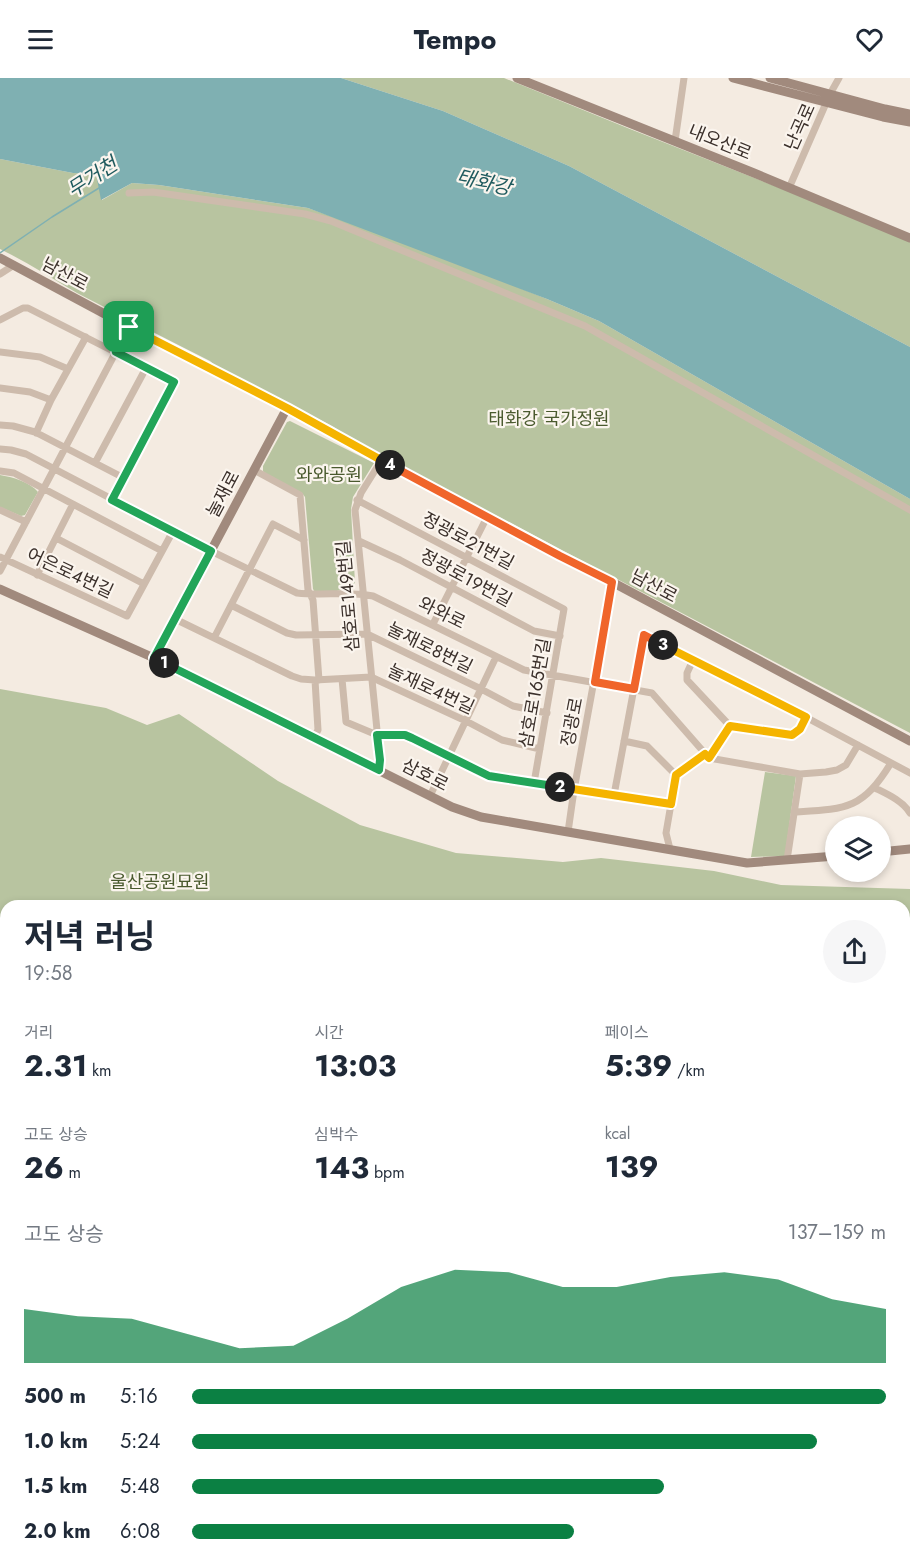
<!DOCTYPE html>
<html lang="ko">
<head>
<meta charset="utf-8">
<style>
  :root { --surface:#fff; --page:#f6f6f7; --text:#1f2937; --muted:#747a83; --accent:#0b8043 }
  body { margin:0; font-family:Jost,"Noto Sans KR",sans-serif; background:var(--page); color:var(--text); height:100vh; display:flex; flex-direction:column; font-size:22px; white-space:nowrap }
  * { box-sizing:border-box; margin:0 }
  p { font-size:20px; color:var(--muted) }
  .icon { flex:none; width:33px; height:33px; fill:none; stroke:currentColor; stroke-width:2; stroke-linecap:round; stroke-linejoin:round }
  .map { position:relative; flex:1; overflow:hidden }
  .sheet { position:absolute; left:0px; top:822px; width:910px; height:668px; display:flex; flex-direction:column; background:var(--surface); border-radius:18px 18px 0 0; box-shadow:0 3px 9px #0003 }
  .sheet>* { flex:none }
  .tools { position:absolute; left:825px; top:738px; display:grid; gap:12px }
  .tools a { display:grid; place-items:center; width:66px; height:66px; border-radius:50%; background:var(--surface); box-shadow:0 3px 9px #0003; font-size:30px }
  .pin { position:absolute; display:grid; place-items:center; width:51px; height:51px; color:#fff; margin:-26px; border-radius:12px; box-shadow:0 3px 9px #0006 }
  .km { position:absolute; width:30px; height:30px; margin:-15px; border-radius:50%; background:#222; color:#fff; font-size:16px; line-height:30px; text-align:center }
  .round { display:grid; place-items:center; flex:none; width:63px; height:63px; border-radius:32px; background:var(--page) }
  .overview { display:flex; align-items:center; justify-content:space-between; height:102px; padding:0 24px }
  h1 { font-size:33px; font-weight:700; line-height:45px }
  .stats { display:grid; grid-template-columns:repeat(3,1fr); gap:9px; height:102px; padding:6px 24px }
  .stats div { display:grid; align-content:center }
  .stats b { font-size:30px; font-weight:700 }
  .stats small { font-size:16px; font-weight:400 }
  .stats p { font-size:16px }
  .chart { height:168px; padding:12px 24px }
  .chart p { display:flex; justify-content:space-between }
  .chart svg { width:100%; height:108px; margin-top:6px; fill:var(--accent); opacity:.7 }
  ul { padding:0 24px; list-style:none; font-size:20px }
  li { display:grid; grid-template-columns:96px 72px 1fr; align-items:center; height:45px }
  li i { height:15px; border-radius:8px; background:var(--accent) }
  header { display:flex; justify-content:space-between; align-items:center; height:78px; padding:0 24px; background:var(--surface); font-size:27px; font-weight:700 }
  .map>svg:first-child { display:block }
  .green { fill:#b8c4a0 }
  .water { fill:#7fb0b2 }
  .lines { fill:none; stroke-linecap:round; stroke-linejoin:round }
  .stream { stroke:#7fb0b2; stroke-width:1.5 }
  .highway-tunnel { stroke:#cfc6bd; stroke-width:12; stroke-dasharray:12 6; stroke-linecap:butt }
  .street { stroke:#cdbbac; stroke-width:7 }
  .secondary { stroke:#a18a7d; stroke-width:9 }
  .highway { stroke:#5c4a42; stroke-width:12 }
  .split-1-casing { stroke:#fff; stroke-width:12 }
  .split-2-casing { stroke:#fff; stroke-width:12 }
  .split-3-casing { stroke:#fff; stroke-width:12 }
  .split-4-casing { stroke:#fff; stroke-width:12 }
  .split-5-casing { stroke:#fff; stroke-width:12 }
  .split-1 { stroke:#22a559; stroke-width:8 }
  .split-2 { stroke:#22a559; stroke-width:8 }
  .split-3 { stroke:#f5b400; stroke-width:8 }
  .split-4 { stroke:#f0652b; stroke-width:8 }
  .split-5 { stroke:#f5b400; stroke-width:8 }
  .labels { text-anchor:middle; stroke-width:4.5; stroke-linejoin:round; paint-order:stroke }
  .street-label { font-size:18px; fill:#3b302b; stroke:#fbf5ee }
  .park-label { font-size:18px; fill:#4a5a2e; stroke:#fbf5ee }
  .water-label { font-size:20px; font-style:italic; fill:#1f5a5e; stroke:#fbf5ee }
</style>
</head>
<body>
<header><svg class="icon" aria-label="menu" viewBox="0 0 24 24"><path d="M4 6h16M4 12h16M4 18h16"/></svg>Tempo<svg class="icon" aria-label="heart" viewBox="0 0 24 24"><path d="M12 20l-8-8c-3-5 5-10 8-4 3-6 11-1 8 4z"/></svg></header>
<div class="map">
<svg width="910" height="1489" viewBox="0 0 910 1489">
  <rect width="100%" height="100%" fill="#f4ebe1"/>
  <path class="green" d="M 341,0 L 504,0 L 630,51 L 785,112 L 910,164 L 910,269 L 569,88 L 443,33 Z
    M 0,81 L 73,95 L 97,96 L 102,122 L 132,105 L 159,107 L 308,130 L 418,169 L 547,221 L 599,243 L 910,421 L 910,655 L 499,439 L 415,397 L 366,370 L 332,348 L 219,291 L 210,283 C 165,260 121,238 77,215 C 51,200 27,184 0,171 Z
    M 290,343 L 374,385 L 353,419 L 351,431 L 355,505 C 344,515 330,513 315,514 L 313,511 L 305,419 L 302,415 L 265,396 L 263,393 L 263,388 L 287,344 Z
    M 0,397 C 12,399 30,404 38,414 L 25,437 L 21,438 L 0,429 Z
    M 0,611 L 106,630 L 147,647 L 179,636 L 278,703 L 360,747 L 456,775 L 563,784 L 601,780 L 714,793 L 781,807 L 910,811 L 910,1386 L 904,1385 L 904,828 L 6,828 L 6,912 L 0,917 Z
    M 765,694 L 796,698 L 785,778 L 751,779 Z
    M 6,915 L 6,1484 L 110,1484 L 139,1489 L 0,1489 L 0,924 Z
    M 189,1484 L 521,1484 L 519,1489 L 185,1489 Z"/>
  <path class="water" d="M 0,0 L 341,0 L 443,33 L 569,88 L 910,269 L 910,421 L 599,243 L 547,221 L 308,130 L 159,107 L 132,105 L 101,122 L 96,96 L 73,95 L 0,81 Z"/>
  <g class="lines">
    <path class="stream" d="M 0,175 L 52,139 L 99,110"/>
    <path class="highway-tunnel" d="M 904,1032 L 910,1022
      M 904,1075 L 910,1065"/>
    <path class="street" d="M 675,63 L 684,0
      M 789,110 L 830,16 L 839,0
      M 129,115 L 153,114 L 305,136 L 331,143 L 585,248 L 910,432
      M 0,196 L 14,187
      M 0,242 L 23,230 L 28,230 L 174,304 L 112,422
      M 0,274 L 40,279 L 68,291
      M 0,310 L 30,314 L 51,322
      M 0,347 L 13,348 L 35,354 L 124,400
      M 36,355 L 51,322 L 86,259
      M 0,371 L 11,372 L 26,376 L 211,473 L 297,515 C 322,518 348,513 373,518 L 524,592 L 652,615 L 709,680 L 800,696 L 826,694 L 837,692 L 846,687 L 858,667
      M 95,385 L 146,290
      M 254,392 L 300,417 L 308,512 L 313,522 L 319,602
      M 0,393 L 14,395 L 162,473
      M 357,422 L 564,531 L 534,705
      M 0,432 L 26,444
      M 56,460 L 144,506
      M 359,463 L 400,482 L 534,553 L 560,558
      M 0,479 L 127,538 L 173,453
      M 0,493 L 129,249
      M 37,497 L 73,426
      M 231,527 L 287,555 L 296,557 L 367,556 L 481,611 L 513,628 L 547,635
      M 175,541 L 292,598 L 301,601 L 315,602 L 371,599 L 466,643 L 502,662 L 540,671
      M 433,546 L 487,439
      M 214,560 L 273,446 L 304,462
      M 693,582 L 687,595 L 687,602 L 730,648 L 792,657 L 800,651 L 806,639
      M 342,601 L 346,644 L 377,657 L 405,657 L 412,660 L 489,698 L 671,726
      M 314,659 L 318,652 L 315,602
      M 624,663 L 647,668 L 676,697 L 666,755 L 670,771
      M 709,680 L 730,648
      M 379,692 L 380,682 L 355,432 L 361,415 L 381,383
      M 676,697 L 705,676
      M 875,710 C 887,716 903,723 910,735
      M 614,717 L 644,557 L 785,628 L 910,695
      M 430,718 L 496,579
      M 794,734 C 846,731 862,732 891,685
      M 568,754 L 574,712 L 612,504
      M 787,782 L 800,696"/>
    <path class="secondary" d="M 517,0 L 754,95 L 910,160
      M 733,0 L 883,39 L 910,44
      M 770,0 L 885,31 L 910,36
      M 0,180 L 129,249 L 287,330 L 560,478 L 612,504 L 910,663
      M 0,511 L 154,580 L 452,729 L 481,739 L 747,785 L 836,778
      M 154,580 L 287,330
      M 880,774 L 910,771
      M 190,1484 L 190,1489"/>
    <path class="highway" d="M 577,1489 L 582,1484
      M 592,1489 L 597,1484"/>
  </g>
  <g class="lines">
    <g class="split-1-casing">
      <path id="split-1" d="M 129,249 L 116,274 L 174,304 L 112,422 L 211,473 L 154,580 L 164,585"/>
    </g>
    <g class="split-2-casing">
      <path id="split-2" d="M 164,585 L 379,692 L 380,682 L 377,657 L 405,657 L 412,660 L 489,698 L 560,709"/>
    </g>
    <g class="split-3-casing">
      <path id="split-3" d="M 560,709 L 671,726 L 676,697 L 705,676 L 709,680 L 730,648 L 792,657 L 800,651 L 806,639 L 663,567"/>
    </g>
    <g class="split-4-casing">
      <path id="split-4" d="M 390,387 L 560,478 L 612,504 L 595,604 L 634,611 L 644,557 L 663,567"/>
    </g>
    <g class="split-5-casing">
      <path id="split-5" d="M 129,249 L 287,330 L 390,387"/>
    </g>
    <use href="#split-1" class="split-1"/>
    <use href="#split-2" class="split-2"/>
    <use href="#split-3" class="split-3"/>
    <use href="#split-4" class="split-4"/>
    <use href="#split-5" class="split-5"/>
  </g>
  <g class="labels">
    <g class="street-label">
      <text transform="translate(800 49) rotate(-66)" y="6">난곡로</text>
      <text transform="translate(720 64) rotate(22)" y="6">내오산로</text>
      <text transform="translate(65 196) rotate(28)" y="6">남산로</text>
      <text transform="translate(223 416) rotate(-62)" y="6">눌재로</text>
      <text transform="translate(468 463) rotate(28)" y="6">정광로21번길</text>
      <text transform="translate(70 495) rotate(25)" y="6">어은로4번길</text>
      <text transform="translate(466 500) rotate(28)" y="6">정광로19번길</text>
      <text transform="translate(654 508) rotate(28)" y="6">남산로</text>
      <text transform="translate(348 518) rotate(-95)" y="6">삼호로149번길</text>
      <text transform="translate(442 535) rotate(26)" y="6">와와로</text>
      <text transform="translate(430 570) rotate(26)" y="6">눌재로8번길</text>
      <text transform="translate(431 611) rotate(25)" y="6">눌재로4번길</text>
      <text transform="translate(535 615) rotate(-80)" y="6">삼호로165번길</text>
      <text transform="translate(572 644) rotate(-79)" y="6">정광로</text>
      <text transform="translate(425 697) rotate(27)" y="6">삼호로</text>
    </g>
    <g class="park-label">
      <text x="549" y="347">태화강 국가정원</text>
      <text x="329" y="403">와와공원</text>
      <text x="160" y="810">울산공원묘원</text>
    </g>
    <g class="water-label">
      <text transform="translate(92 99) rotate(-33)" y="7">무거천</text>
      <text transform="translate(484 104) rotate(13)" y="7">태화강</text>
    </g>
  </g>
</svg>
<div class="tools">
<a><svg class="icon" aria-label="layers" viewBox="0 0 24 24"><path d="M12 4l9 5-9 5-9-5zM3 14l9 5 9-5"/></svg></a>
</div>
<div class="pin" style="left:129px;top:249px;background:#1e9e55"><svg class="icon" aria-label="arrive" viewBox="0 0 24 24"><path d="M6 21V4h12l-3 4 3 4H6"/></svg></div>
<b class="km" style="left:164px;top:585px">1</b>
<b class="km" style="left:560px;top:709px">2</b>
<b class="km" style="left:663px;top:567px">3</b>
<b class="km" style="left:390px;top:387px">4</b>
<section class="sheet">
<div class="overview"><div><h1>저녁 러닝</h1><p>19:58</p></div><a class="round"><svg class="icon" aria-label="share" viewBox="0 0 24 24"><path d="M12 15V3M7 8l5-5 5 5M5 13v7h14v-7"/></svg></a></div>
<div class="stats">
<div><p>거리</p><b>2.31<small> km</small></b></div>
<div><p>시간</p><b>13:03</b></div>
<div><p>페이스</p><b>5:39<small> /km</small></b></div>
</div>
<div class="stats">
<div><p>고도 상승</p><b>26<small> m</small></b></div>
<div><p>심박수</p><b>143<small> bpm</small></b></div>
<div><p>kcal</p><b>139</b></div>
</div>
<div class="chart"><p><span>고도 상승</span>137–159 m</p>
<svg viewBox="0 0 160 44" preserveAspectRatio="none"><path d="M0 44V22L10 25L20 26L30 32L40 38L50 37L60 26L70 13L80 6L90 7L100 13L110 13L120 9L130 7L140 10L150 18L160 22V44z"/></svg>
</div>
<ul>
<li><b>500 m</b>5:16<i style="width:100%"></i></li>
<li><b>1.0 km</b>5:24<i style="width:90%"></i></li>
<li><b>1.5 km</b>5:48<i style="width:68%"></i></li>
<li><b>2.0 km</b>6:08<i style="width:55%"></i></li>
</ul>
</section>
</div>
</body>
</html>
